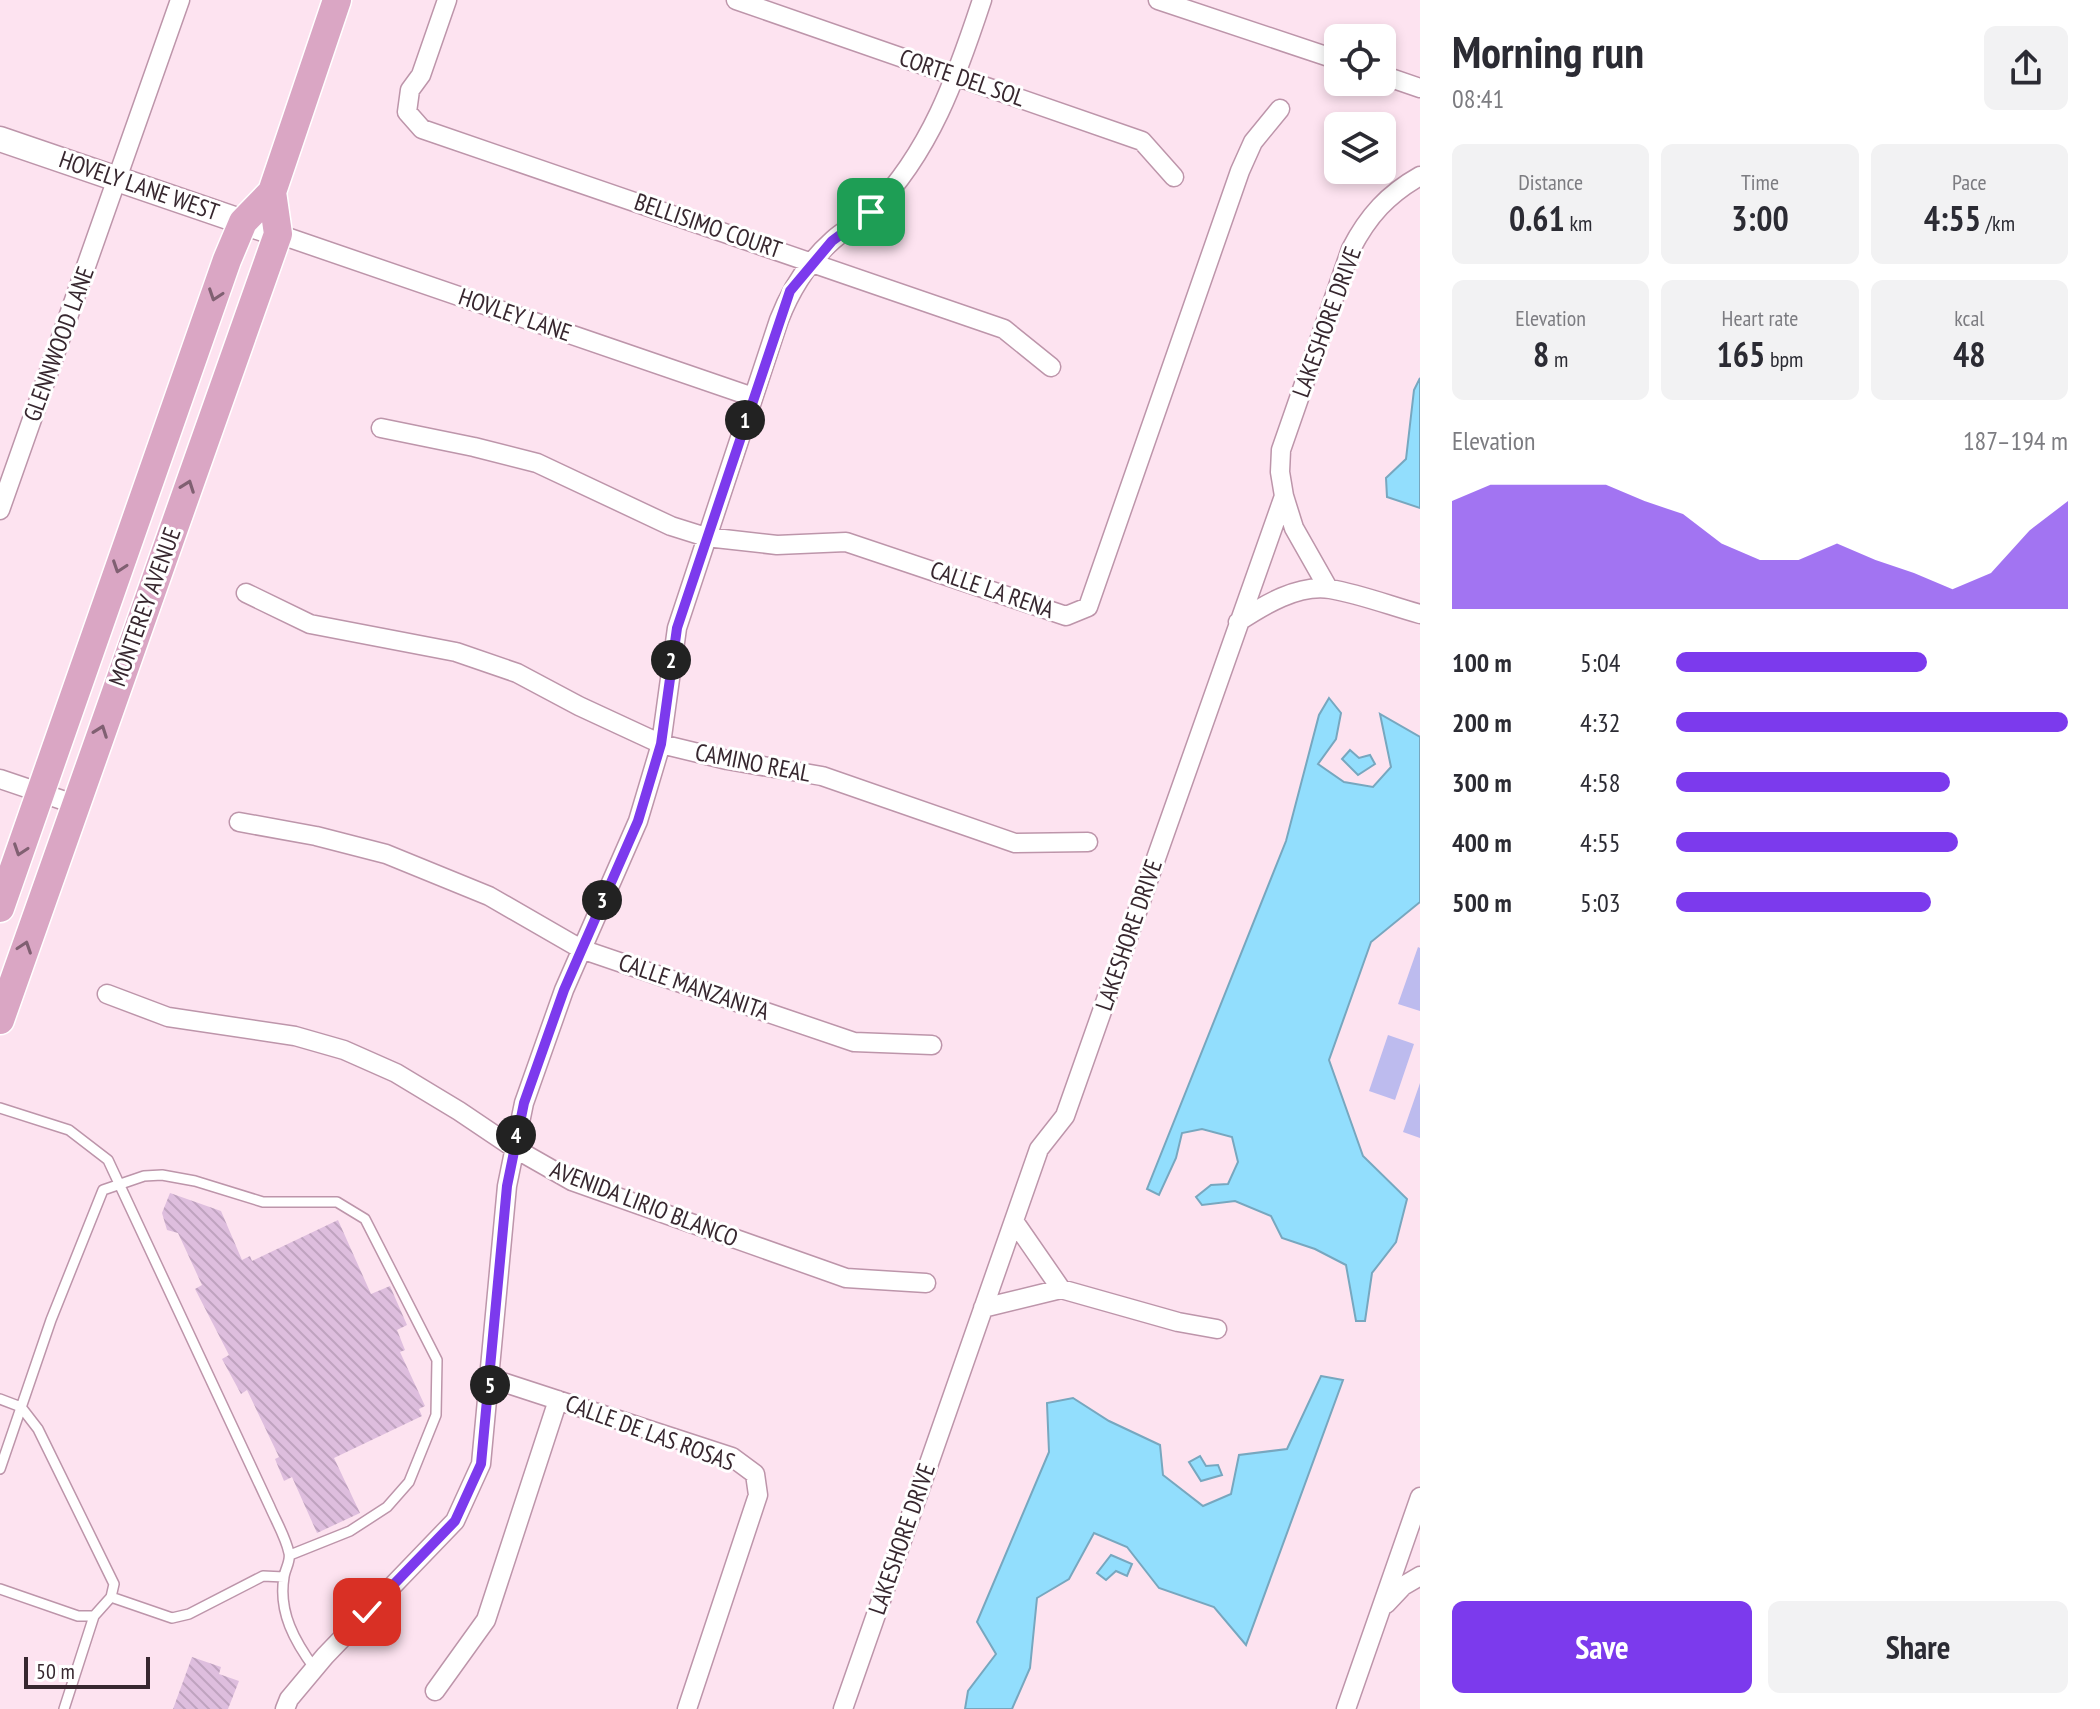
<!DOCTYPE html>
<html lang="en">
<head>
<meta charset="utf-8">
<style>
  :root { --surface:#fff; --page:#f2f2f3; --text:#2b2b33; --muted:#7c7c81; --accent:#7c3aed }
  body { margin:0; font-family:"PT Sans Narrow",sans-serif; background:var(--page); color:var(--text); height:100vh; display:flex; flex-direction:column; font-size:30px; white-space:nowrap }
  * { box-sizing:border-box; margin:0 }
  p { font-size:26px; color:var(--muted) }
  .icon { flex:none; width:44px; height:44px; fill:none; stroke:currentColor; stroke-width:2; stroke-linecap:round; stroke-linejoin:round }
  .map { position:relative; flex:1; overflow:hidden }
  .details { display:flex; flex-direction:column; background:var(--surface); width:680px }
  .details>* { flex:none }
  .tools { position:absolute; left:1324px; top:24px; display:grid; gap:16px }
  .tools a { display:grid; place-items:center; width:72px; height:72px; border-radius:12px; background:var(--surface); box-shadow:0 4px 12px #0003; font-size:40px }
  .scale { position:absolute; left:24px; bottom:20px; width:126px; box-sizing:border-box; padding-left:8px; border:4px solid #37272f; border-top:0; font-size:22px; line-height:28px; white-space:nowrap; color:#37272f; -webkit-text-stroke:6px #fff; paint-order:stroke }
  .pin { position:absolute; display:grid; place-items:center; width:68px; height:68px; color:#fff; margin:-34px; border-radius:16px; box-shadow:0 4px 12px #0006 }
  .km { position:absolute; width:40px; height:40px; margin:-20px; border-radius:50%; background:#222; color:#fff; font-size:22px; line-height:40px; text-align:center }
  .round { display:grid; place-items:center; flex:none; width:84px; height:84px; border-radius:12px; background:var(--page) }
  .overview { display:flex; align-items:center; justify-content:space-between; height:136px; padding:0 32px }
  h1 { font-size:44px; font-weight:600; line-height:60px }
  .figures { display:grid; grid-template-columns:repeat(3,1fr); gap:12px; height:136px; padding:8px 32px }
  .figures div { display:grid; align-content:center; border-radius:12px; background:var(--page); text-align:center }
  .figures b { font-size:34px; font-weight:600 }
  .figures small { font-size:22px; font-weight:400 }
  .figures p { font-size:22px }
  .chart { height:224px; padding:16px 32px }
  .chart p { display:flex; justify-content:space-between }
  .chart svg { width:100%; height:144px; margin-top:8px; fill:var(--accent); opacity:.7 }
  .action { display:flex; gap:16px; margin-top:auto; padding:16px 32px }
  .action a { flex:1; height:92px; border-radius:12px; background:var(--accent); color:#fff; font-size:32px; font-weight:600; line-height:92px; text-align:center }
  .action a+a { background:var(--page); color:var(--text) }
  ul { padding:0 32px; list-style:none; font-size:26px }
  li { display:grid; grid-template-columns:128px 96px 1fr; align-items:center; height:60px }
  li i { height:20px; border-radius:10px; background:var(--accent) }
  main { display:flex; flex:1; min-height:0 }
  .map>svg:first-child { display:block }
  .garden { fill:#bdbbee }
  .water { fill:#92defd; stroke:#77a7bf; stroke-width:2 }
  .building { fill:url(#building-back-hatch) }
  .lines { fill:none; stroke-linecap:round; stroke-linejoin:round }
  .lane-casing { stroke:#bd95aa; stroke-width:12 }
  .street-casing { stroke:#bd95aa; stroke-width:21 }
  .secondary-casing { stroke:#bd95aa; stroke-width:27 }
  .primary-casing { stroke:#fff; stroke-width:31 }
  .lane { stroke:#fff; stroke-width:9 }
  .street { stroke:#fff; stroke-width:18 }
  .secondary { stroke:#fff; stroke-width:24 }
  .primary { stroke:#daa6c4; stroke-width:28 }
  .oneway { stroke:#806072 }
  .route-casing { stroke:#fff; stroke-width:16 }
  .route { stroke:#7c3aed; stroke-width:10 }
  .labels { text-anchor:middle; stroke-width:6; stroke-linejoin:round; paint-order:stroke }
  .street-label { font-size:24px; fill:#37272f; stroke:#fff }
</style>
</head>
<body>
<main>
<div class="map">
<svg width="1420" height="1709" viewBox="0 0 1420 1709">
  <defs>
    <pattern id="building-back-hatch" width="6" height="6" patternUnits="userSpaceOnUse" patternTransform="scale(2)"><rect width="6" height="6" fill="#debede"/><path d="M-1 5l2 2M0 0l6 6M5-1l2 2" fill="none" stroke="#bfa3bf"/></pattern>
  </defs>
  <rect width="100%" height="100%" fill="#fde3f0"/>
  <path class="garden" d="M 1418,947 L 1420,948 L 1420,1011 L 1398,1004 Z
    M 1388,1035 L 1414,1044 L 1395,1100 L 1369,1091 Z
    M 1420,1083 L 1420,1138 L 1403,1132 Z"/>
  <path class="water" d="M 1420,378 L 1420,508 L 1387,497 L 1386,478 L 1406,459 L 1414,390 Z
    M 1329,698 L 1341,713 L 1336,739 L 1318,764 L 1344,782 L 1373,787 L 1391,767 L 1380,714 L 1420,737 L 1420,902 L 1371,942 L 1329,1060 L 1363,1156 L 1407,1199 L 1396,1242 L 1372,1273 L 1365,1321 L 1356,1321 L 1346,1265 L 1315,1249 L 1282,1238 L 1271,1216 L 1235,1201 L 1202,1205 L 1196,1197 L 1211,1185 L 1228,1184 L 1238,1162 L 1232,1137 L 1202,1129 L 1182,1133 L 1176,1158 L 1159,1195 L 1147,1189 L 1286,841 L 1319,715 Z
    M 1350,750 L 1359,758 L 1370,755 L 1375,764 L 1358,775 L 1342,759 Z
    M 1321,1376 L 1343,1380 L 1246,1645 L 1214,1607 L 1159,1588 L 1127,1547 L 1094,1533 L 1069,1579 L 1037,1598 L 1030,1668 L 1012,1709 L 965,1709 L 968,1691 L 996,1654 L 977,1622 L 1049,1452 L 1047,1403 L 1073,1398 L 1109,1421 L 1160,1445 L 1163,1475 L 1203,1506 L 1231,1494 L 1239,1455 L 1287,1449 Z
    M 1200,1456 L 1206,1466 L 1218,1465 L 1222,1475 L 1201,1481 L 1189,1462 Z
    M 1111,1555 L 1132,1564 L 1127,1576 L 1116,1571 L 1106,1580 L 1097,1573 Z"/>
  <path class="building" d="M 170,1193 L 221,1211 L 242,1260 L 250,1256 L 252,1261 L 338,1220 L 371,1294 L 390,1286 L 407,1325 L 397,1330 L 405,1350 L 400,1352 L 425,1406 L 419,1409 L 422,1416 L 334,1458 L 360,1513 L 317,1533 L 292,1477 L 284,1481 L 275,1459 L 279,1457 L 247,1390 L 241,1394 L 222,1359 L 229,1355 L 195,1289 L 202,1285 L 178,1233 L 167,1230 L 162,1213 Z
    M 192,1657 L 221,1667 L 219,1674 L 239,1681 L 228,1709 L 173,1709 Z"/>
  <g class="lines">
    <g class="lane-casing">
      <path id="lane" d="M 0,1108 L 69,1130 L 108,1160 L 270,1507 C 276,1521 286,1538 289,1553 C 291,1561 285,1569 284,1577 C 278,1612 295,1642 315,1669
        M 0,1399 L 21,1407 L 38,1429 L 114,1584 L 111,1597
        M 0,1469 L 51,1320 L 103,1190 L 144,1176 L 162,1175 L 195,1181 L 263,1202 L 337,1202 L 365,1219 L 437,1360 L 436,1415 L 409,1482 L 387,1507 L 350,1531 L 290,1555
        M 0,1589 L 78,1616 L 94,1616 L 111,1597 L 172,1618 L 189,1614 L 263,1576 L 284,1577
        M 64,1709 L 94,1616"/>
    </g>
    <g class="street-casing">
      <path id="street" d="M 447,0 L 421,75 L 410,90 L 407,112 L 422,129 L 1004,329 L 1051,367
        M 736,0 L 1142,141 L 1174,177
        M 1158,0 L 1338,60
        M 1382,75 L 1420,88
        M 278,234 L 753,397
        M 381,428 L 474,447 L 537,463 L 671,526 L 706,537 L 777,545 L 846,542 L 1066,616 L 1088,607 L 1240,171 L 1253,142 L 1280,109
        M 1284,496 L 1294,528 L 1328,588
        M 0,510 L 180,0
        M 246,593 L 310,624 L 456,652 L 517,673 L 579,706 L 661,744 L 727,760 L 822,776 L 1015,843 L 1088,842
        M 1238,622 C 1264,605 1298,584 1330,589 C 1360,594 1391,606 1420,614
        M 0,779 L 74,804
        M 239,822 L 316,836 L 386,854 L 489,896 L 581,949 L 854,1042 L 932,1045
        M 107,994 L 168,1017 L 295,1036 L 344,1050 L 396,1073 L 459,1111 L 514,1148 L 572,1181 L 846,1278 L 926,1283
        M 1014,1221 L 1061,1289
        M 983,1308 L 1061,1289 L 1178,1322 L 1217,1329
        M 490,1378 L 732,1457 L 755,1474 L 758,1495 L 687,1709
        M 1386,1604 L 1403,1586 L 1420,1576
        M 435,1691 L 486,1620 L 558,1400
        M 285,1709 L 289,1699 L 325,1656 L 455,1521 L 481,1464 L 507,1186 L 524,1103 L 564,990 L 638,821 L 661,744 L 677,628 L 779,320 C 791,289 808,262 833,240 C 845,229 861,222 872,211 C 930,153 957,76 982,0
        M 843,1709 L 1039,1149 L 1065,1116 L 1284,496 L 1280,472 L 1281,450 L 1351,249 C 1368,216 1388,194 1420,176
        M 1346,1709 L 1420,1497"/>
    </g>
    <g class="secondary-casing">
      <path id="secondary" d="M 0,139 L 278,234"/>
    </g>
    <g class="primary-casing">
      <path id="primary" d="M 0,908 L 227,260 L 243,222 L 272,192 L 337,0
        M 0,1020 L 278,234 L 272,192"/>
    </g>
    <use href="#lane" class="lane"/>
    <use href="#street" class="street"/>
    <use href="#secondary" class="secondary"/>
    <use href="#primary" class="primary"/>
  </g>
  <defs><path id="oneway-chevron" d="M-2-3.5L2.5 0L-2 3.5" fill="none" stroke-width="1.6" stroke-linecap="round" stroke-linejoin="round" transform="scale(2)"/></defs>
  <g class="oneway">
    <use href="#oneway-chevron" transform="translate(215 295) rotate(109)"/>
    <use href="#oneway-chevron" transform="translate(188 486) rotate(-70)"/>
    <use href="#oneway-chevron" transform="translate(119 567) rotate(109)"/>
    <use href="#oneway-chevron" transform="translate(101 731) rotate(-70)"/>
    <use href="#oneway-chevron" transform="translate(20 850) rotate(109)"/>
    <use href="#oneway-chevron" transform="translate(25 947) rotate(-71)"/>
  </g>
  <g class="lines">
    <g class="route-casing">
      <path id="route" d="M 367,1612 L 455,1521 L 481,1464 L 507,1186 L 524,1103 L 564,990 L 638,821 L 661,744 L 677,628 L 790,291 L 832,241 L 871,212"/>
    </g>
    <use href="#route" class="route"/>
  </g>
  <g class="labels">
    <g class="street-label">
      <text transform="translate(962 78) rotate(19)" y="8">CORTE DEL SOL</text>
      <text transform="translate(139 186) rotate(19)" y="8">HOVELY LANE WEST</text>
      <text transform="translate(708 226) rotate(19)" y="8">BELLISIMO COURT</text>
      <text transform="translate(515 315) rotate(19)" y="8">HOVLEY LANE</text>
      <text transform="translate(1327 322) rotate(-70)" y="8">LAKESHORE DRIVE</text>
      <text transform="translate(59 344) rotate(-70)" y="8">GLENNWOOD LANE</text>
      <text transform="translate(992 590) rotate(19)" y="8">CALLE LA RENA</text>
      <text transform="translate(145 607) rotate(-70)" y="8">MONTEREY AVENUE</text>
      <text transform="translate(753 763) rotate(11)" y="8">CAMINO REAL</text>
      <text transform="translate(1129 935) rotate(-71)" y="8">LAKESHORE DRIVE</text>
      <text transform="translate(694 987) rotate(19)" y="8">CALLE MANZANITA</text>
      <text transform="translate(644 1204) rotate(21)" y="8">AVENIDA LIRIO BLANCO</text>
      <text transform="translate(650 1433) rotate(20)" y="8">CALLE DE LAS ROSAS</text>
      <text transform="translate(902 1539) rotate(-71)" y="8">LAKESHORE DRIVE</text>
    </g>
  </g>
</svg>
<div class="tools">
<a><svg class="icon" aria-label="locate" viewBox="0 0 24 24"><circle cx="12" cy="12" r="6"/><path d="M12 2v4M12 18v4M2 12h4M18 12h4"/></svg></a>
<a><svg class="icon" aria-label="layers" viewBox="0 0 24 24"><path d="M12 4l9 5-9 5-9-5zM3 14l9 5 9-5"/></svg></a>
</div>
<div class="scale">50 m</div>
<div class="pin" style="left:871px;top:212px;background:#1e9e55"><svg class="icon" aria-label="arrive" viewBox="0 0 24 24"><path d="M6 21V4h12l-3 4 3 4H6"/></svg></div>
<div class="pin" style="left:367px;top:1612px;background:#d93025"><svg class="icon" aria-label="check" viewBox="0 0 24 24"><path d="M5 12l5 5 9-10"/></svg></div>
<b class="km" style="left:745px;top:420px">1</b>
<b class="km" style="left:671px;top:660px">2</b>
<b class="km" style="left:602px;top:900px">3</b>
<b class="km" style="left:516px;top:1135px">4</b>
<b class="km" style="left:490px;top:1385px">5</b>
</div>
<section class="details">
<div class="overview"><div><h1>Morning run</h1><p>08:41</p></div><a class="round"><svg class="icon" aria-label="share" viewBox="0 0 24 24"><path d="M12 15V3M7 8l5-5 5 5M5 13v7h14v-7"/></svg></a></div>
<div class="figures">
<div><p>Distance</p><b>0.61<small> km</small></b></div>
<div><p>Time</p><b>3:00</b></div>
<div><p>Pace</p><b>4:55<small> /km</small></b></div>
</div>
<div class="figures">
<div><p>Elevation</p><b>8<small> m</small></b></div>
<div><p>Heart rate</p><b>165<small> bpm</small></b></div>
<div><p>kcal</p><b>48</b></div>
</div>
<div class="chart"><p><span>Elevation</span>187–194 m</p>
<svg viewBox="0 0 160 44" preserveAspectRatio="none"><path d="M0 44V11L10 6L20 6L30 6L40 6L50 11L60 15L70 24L80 29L90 29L100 24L110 29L120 33L130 38L140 33L150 20L160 11V44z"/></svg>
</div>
<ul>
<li><b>100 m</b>5:04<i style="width:64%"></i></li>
<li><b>200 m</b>4:32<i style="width:100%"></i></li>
<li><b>300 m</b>4:58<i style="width:70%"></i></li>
<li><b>400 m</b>4:55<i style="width:72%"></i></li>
<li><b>500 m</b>5:03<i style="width:65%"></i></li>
</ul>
<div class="action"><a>Save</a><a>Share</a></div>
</section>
</main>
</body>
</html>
